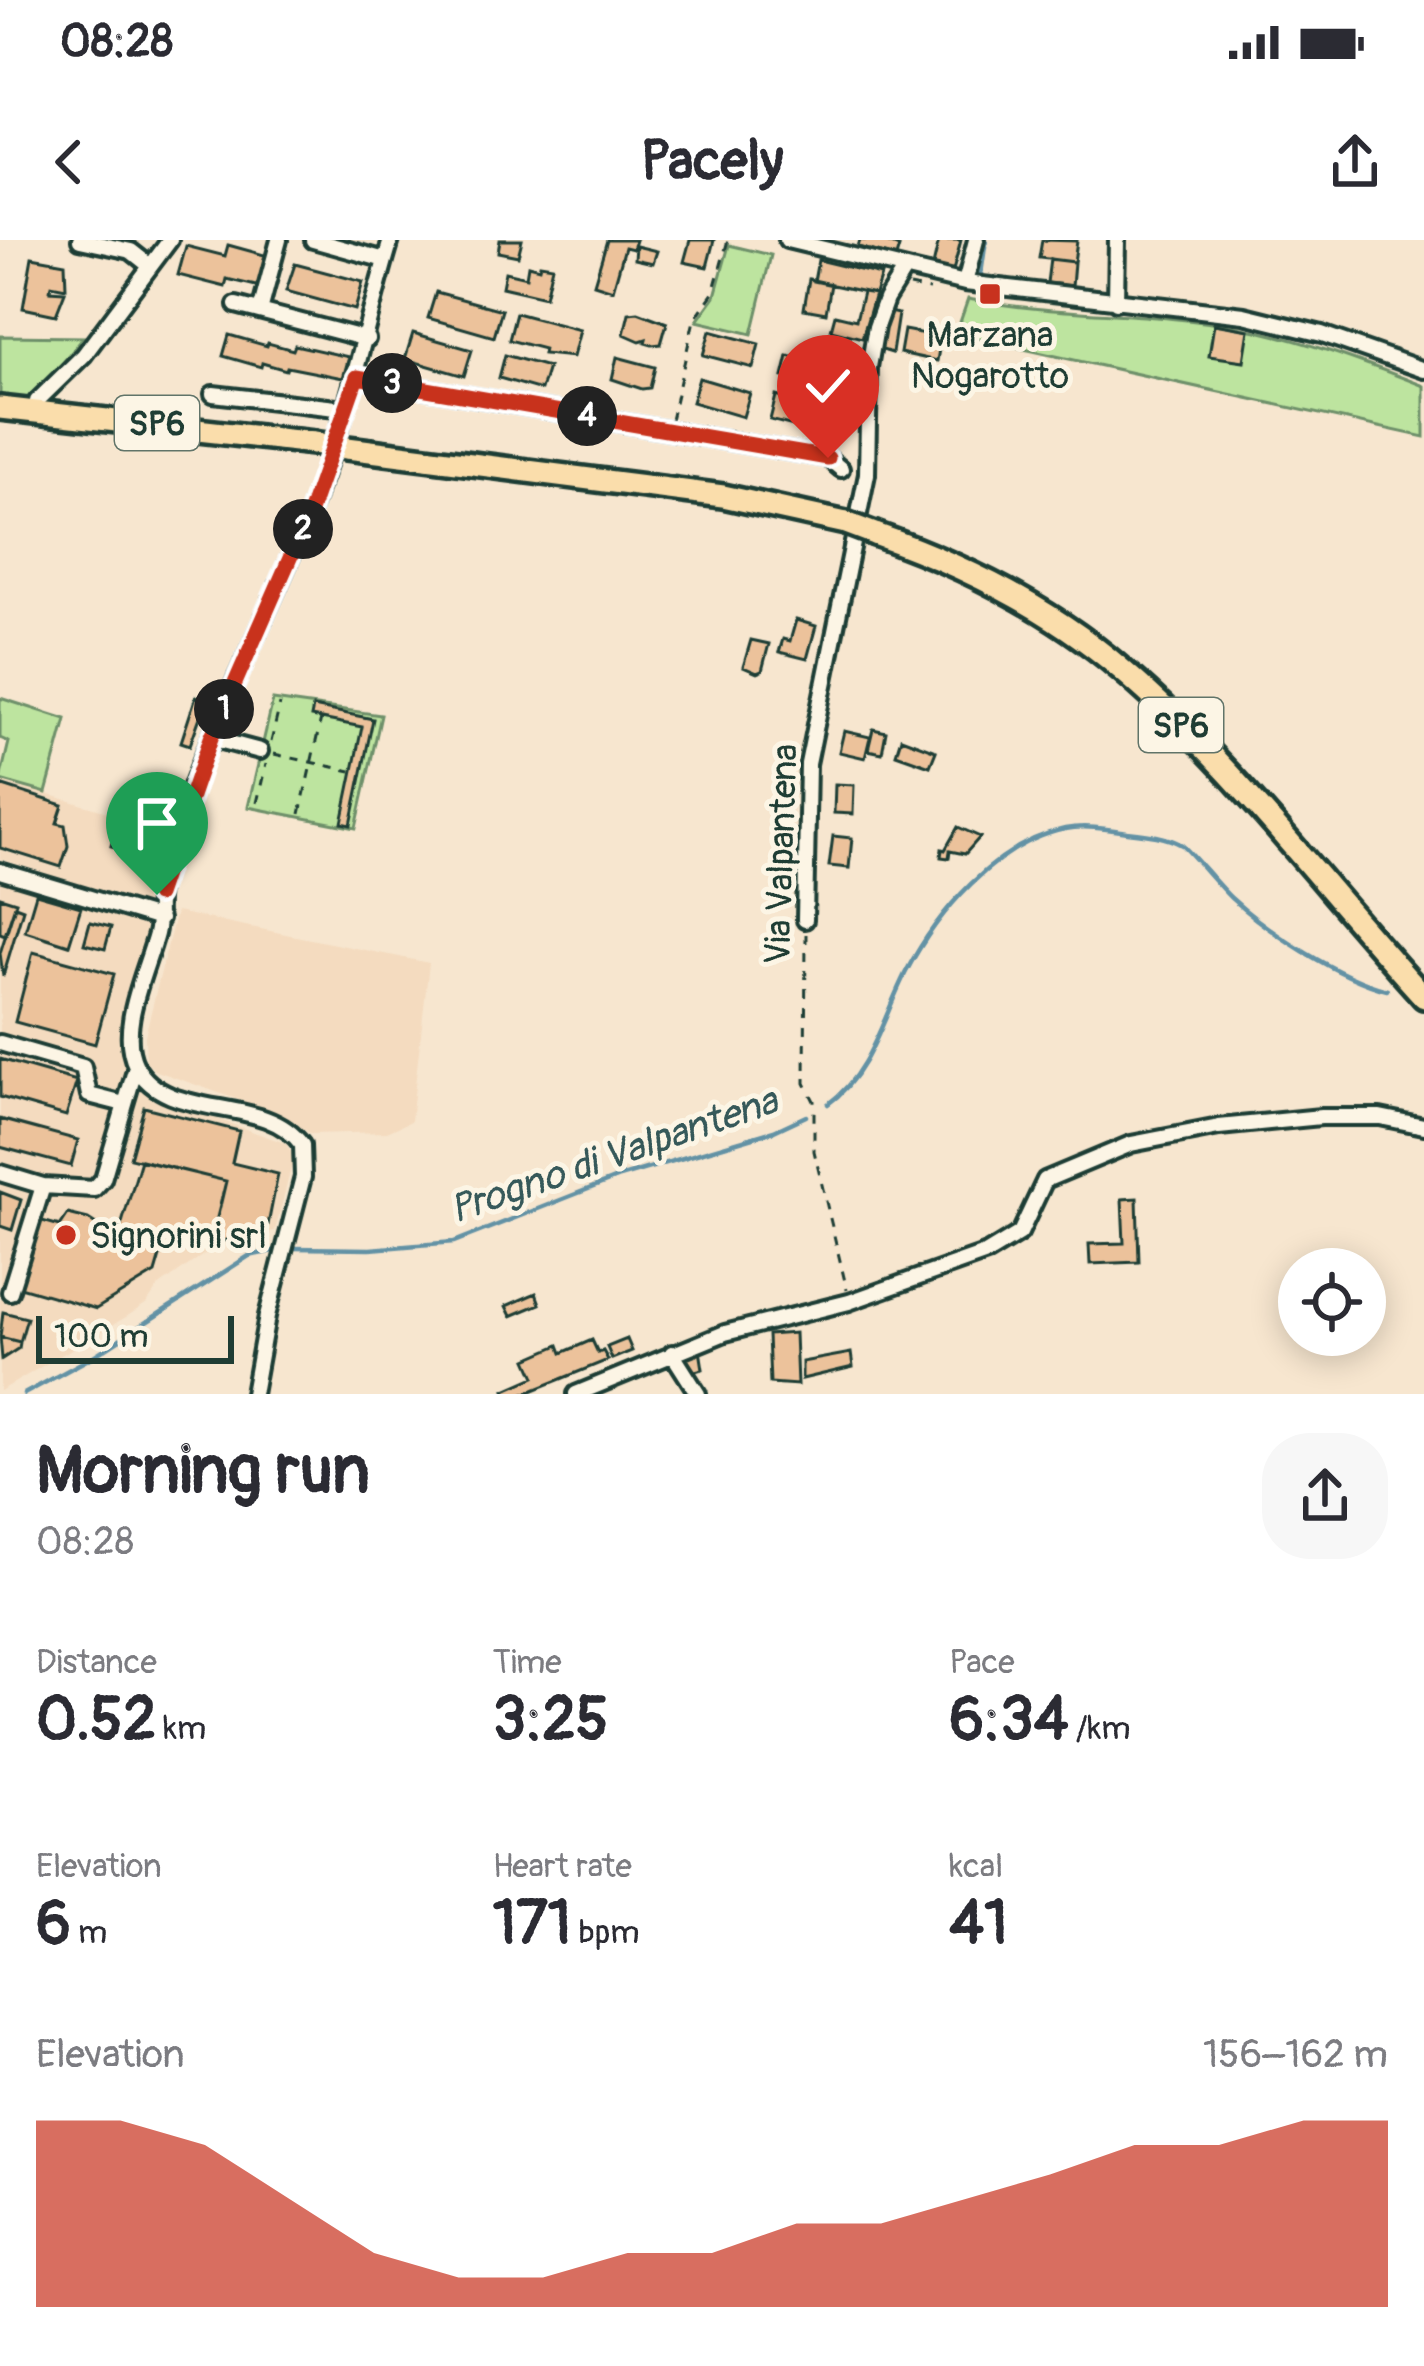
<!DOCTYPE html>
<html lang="en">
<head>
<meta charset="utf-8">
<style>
  :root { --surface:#fff; --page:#f7f7f7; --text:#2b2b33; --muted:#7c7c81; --accent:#c8321e }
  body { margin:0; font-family:Pangolin,sans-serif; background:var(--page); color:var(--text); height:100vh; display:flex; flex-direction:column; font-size:45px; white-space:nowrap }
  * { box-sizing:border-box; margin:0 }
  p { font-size:39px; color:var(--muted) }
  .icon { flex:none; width:66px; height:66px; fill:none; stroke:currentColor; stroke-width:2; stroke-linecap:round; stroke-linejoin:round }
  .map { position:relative; height:1154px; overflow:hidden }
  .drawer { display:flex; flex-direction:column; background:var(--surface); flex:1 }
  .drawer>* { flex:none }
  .buttons { position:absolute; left:1278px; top:1008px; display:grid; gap:24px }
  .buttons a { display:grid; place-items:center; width:108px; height:108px; border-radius:50%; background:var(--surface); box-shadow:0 6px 30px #0003; font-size:60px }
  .scale { position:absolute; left:36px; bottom:30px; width:198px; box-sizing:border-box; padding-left:12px; border:6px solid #1f3d34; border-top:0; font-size:33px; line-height:42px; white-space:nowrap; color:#1f3d34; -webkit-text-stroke:9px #fcf5e5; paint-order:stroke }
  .pin { position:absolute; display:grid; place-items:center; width:102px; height:102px; color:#fff; margin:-123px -51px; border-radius:50% 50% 50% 0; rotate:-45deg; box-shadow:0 0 12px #0007 }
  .pin .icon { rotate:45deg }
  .km { position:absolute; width:60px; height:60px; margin:-30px; border-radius:50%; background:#222; color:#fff; font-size:33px; line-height:60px; text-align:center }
  .round { display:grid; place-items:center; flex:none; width:126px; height:126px; border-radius:48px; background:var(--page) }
  .overview { display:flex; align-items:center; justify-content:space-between; height:204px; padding:0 36px }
  h1 { font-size:66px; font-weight:700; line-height:90px }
  .figures { display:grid; grid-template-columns:repeat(3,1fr); gap:18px; height:204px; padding:12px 36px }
  .figures div { display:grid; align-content:center }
  .figures b { font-size:60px; font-weight:700 }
  .figures small { font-size:33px; font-weight:400 }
  .figures p { font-size:33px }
  .chart { height:336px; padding:24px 36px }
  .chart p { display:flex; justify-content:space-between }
  .chart svg { width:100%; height:216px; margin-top:12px; fill:var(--accent); opacity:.7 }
  .status { display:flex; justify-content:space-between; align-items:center; height:84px; padding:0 60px; background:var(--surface); direction:ltr }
  .status svg { height:33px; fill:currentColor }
  header { display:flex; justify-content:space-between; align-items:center; height:156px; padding:0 36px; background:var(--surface); font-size:54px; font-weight:700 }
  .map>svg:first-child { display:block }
  .built { fill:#f4dbbf }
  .green { fill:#bde49f; stroke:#6e906a; stroke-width:3 }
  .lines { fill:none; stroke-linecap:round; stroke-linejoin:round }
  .stream { stroke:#6392a5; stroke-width:4.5 }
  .building { fill:#ecc29b; stroke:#1f3d34; stroke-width:3 }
  .minor-casing { stroke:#1f3d34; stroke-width:22 }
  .highway-casing { stroke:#1f3d34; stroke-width:30 }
  .path { stroke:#1f3d34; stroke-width:3; stroke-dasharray:9 9; stroke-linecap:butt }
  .minor { stroke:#fcf5e5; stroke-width:14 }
  .highway { stroke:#faddab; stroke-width:21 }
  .highway-bridge-casing { stroke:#1f3d34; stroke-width:30; stroke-linecap:butt }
  .highway-bridge { stroke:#faddab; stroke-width:21 }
  .route-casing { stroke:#fff; stroke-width:24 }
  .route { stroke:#c8321e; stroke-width:15 }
  .poi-dot { fill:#c8321e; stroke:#fcf5e5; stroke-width:4.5 }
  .labels { text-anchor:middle; stroke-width:10; stroke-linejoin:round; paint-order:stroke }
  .shield { fill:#fcf5e5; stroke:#617469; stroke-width:3 }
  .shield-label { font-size:33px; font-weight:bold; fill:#1f3d34 }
  .poi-label { font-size:36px; fill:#1f3d34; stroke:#fcf5e5 }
  .street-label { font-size:36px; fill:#1f3d34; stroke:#fcf5e5 }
  .water-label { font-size:39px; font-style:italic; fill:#36595a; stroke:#fcf5e5 }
</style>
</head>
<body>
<div class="status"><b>08:28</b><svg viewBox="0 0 49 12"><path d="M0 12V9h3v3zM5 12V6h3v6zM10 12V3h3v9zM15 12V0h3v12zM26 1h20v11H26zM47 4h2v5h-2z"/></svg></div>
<header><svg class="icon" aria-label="back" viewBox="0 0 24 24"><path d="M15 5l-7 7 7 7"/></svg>Pacely<svg class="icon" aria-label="share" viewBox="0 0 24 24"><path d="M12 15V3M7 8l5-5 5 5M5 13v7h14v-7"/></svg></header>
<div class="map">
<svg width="1424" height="1154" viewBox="0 0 1424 1154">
  <rect width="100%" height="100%" fill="#f7e6cf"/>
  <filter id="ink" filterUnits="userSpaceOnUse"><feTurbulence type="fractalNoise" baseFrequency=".00833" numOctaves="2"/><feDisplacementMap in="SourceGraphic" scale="24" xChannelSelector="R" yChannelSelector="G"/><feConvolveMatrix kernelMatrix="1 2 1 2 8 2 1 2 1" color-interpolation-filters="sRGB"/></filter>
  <g filter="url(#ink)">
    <path class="built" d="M 0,540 L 178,593 L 152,667 L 0,619 Z
      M 0,640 L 147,686 L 121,794 L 121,813 L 131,842 L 152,856 L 285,903 L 294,916 L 275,991 L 249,995 L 210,1010 L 158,1047 L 147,1063 L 126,1077 L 0,1151 Z
      M 176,672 L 429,723 L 411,881 L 387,892 L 310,894 L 287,877 L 154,830 L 146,822 L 145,796 Z"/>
    <path class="green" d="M 729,5 L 771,15 L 752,94 L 697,81 L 715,56 Z
      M 968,59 C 1057,76 1148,71 1237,87 C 1302,99 1363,122 1424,146 L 1424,197 L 956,94 Z
      M 0,96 L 84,97 L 32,160 L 0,159 Z
      M 0,458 L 66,479 L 46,553 L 0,540 L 9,502 L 0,498 Z
      M 273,460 L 381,475 L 356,588 L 248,567 Z"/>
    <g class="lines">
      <path class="stream" d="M 980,41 L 986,0
        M 828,864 C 870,834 883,777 906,732 C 937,673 996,603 1065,589 C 1086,585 1108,589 1128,592 C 1146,594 1166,596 1182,605 C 1188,609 1220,648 1231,658 C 1268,692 1339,738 1387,750
        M 293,1008 L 370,1009 L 454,1002 L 619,937 L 774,891 L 806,876
        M 24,1154 L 92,1117 L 249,1016 L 277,1010"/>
    </g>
    <path class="building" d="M 500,0 L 522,0 L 518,16 L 498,12 Z
      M 607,0 L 636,0 L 633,9 L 625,7 L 613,50 L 594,44 Z
      M 690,0 L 714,0 L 707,27 L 684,22 Z
      M 860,0 L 882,0 L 899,7 L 896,17 L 858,7 Z
      M 939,0 L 961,0 L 953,31 L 933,26 Z
      M 1042,0 L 1077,1 L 1074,22 L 1039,18 Z
      M 228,5 L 268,16 L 260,47 L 227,39 L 225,47 L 178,35 L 186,6 L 225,16 Z
      M 636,6 L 657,11 L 653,23 L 635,19 Z
      M 32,17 L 65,23 L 66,48 L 51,45 L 50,51 L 65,52 L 56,75 L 23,68 Z
      M 1050,19 L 1074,22 L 1072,46 L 1047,43 Z
      M 818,20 L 881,35 L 875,54 L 814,41 Z
      M 295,24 L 363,42 L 355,70 L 286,51 Z
      M 540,24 L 552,26 L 545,57 L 502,47 L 505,32 L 526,37 L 528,25 L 539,28 Z
      M 809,39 L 831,44 L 826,73 L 804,69 Z
      M 436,52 L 502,70 L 494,97 L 428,78 Z
      M 863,52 L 875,54 L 862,98 L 831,90 L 835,75 L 856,80 Z
      M 638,72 L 667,83 L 661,104 L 652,105 L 645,103 L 646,99 L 640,101 L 624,94 L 629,73 Z
      M 889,72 L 898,74 L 892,113 L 879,109 Z
      M 516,73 L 580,90 L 573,117 L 543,114 L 544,109 L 509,100 Z
      M 1214,84 L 1249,90 L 1244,121 L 1209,116 Z
      M 904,90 L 941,97 L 937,121 L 900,113 Z
      M 710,91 L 759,104 L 753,128 L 703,115 Z
      M 413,93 L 472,110 L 464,136 L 405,119 Z
      M 229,95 L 267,106 L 268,103 L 293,110 L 295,105 L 349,117 L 343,138 L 287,127 L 286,130 L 262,123 L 261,127 L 223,116 Z
      M 505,115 L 548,127 L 541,150 L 499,138 Z
      M 788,116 L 850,131 L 845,152 L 783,137 Z
      M 617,117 L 655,127 L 650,148 L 642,149 L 612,139 Z
      M 699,138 L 750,153 L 743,177 L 692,162 Z
      M 776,156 L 826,170 L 820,193 L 770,180 Z
      M 796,380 L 816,386 L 807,419 L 779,412 L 783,399 L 790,401 Z
      M 751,400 L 769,404 L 762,431 L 757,433 L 743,427 Z
      M 196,456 L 206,460 L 190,505 L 181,502 Z
      M 313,467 L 373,479 L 351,585 L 342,583 L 362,487 L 311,477 Z
      M 873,489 L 886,492 L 882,513 L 868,510 Z
      M 844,491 L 870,497 L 865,518 L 839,512 Z
      M 901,498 L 936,511 L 930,526 L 896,514 Z
      M 835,544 L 854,545 L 853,574 L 834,573 Z
      M 0,545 L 63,565 L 57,583 L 65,585 L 68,606 L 61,627 L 0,608 Z
      M 958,587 L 980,597 L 965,614 L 950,611 L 949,618 L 941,617 L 942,609 L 945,610 Z
      M 115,591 L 145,599 L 141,614 L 111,606 Z
      M 833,596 L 852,598 L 849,628 L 829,626 Z
      M 36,654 L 81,667 L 69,705 L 25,691 Z
      M 0,657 L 16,662 L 5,695 L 0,693 Z
      M 15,666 L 23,669 L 3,736 L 0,713 Z
      M 90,682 L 111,687 L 105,709 L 84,704 Z
      M 33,712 L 114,734 L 95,804 L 15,782 Z
      M 0,819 L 77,841 L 66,876 L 0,857 Z
      M 144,867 L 239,891 L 232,923 L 278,934 L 268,985 L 210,1006 L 226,941 L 130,918 Z
      M 0,879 L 78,900 L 71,926 L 0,907 Z
      M 141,920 L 226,941 L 214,992 L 203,1001 L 167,992 L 155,1033 L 96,1069 L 20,1047 L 39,980 L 60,986 L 68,974 L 88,979 L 96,984 L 96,997 L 116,1003 Z
      M 0,952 L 21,960 L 12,990 L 0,986 Z
      M 1137,958 L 1139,1022 L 1090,1024 L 1089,1004 L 1124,1003 L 1122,959 Z
      M 536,1053 L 540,1064 L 511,1076 L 506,1066 Z
      M 3,1072 L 27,1078 L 20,1102 L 0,1097 Z
      M 795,1093 L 797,1145 L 770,1143 L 768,1095 Z
      M 0,1097 L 20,1102 L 19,1108 L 2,1119 Z
      M 627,1099 L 632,1111 L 612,1119 L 607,1107 Z
      M 592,1100 L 598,1113 L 603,1111 L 608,1120 L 524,1154 L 506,1154 L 505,1150 L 535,1137 L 527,1119 L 559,1105 L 562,1113 Z
      M 700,1110 L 703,1129 L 691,1132 L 681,1114 Z
      M 851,1113 L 853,1127 L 802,1139 L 802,1122 Z"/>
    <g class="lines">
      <g class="minor-casing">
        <path id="minor" d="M 80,0 L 131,11 L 150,26
          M 313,0 L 385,20
          M 787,0 L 965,43 L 1244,75 L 1322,94 L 1424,130
          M 965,43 L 976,0
          M 1116,62 L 1117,0
          M 236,65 L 367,99
          M 260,71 L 279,0
          M 357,137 L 828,218 L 841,229
          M 213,154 L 345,169
          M 37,161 L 84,115 L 170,0
          M 211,498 L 260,511
          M 0,631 L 160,679
          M 805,680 L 808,524 L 867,234 L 869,127 L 876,87 L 886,59 L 904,30
          M 0,803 L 83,827 L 89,855 L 124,864
          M 0,933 L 43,946 L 94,949 L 103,939 L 136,827
          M 10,1052 L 43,946
          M 672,1113 L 698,1154
          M 253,1154 L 267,1076 L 303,937 L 302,905 C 264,852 167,884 136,826 C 117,789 146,732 156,694 C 160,679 156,665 159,650 C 165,621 176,591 186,563 C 225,451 283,347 324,236 C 352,157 367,79 391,0
          M 576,1154 L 725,1093 L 849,1062 L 987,1013 L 1020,993 L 1045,940 L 1131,904 L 1219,887 L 1321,877 L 1380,877 L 1424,886"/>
      </g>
      <g class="highway-casing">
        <path id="highway" d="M 0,168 L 314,203
          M 347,208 L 723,256 L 846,283
          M 875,294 C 963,325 1049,367 1121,429 C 1232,523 1325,649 1424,757"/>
      </g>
      <path class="path" d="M 909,46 L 929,50
        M 671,180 L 694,80 L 713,53 L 728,0
        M 271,502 L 280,464
        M 274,514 L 351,531
        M 257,563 L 266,524
        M 300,574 L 321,479
        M 806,694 L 805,843 L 814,861 L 814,911 L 847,1050"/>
      <use href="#minor" class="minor"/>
      <use href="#highway" class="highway"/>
      <g class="highway-bridge-casing">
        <path id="highway-bridge" d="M 314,203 L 347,208
          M 846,283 L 875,294"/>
      </g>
      <use href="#highway-bridge" class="highway-bridge"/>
    </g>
  </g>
  <g class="lines" filter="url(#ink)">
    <g class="route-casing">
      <path id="route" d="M 157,655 L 211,498 L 308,277 L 357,137 L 828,218"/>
    </g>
    <use href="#route" class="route"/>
  </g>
  <g class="poi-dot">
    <rect x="978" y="42" width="24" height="24" rx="6"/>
    <circle cx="66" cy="995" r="12"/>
  </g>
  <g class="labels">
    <g class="shield">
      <rect x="115" y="156" width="84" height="54" rx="9"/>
      <rect x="1139" y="458" width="84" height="54" rx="9"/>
    </g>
    <g class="shield-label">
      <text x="157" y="195">SP6</text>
      <text x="1181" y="497">SP6</text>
    </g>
    <g class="poi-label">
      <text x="990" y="107">Marzana<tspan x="990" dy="41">Nogarotto</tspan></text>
      <text x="90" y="1008" text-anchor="start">Signorini srl</text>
    </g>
    <g class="street-label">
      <text transform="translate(780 614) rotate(-88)" y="13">Via Valpantena</text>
    </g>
    <g class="water-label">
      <text transform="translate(613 914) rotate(-19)" y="14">Progno di Valpantena</text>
    </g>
  </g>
</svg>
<div class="buttons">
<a><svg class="icon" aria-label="locate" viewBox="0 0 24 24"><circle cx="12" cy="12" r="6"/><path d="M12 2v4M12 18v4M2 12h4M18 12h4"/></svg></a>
</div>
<div class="scale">100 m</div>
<div class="pin" style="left:157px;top:655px;background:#1e9e55"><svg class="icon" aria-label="arrive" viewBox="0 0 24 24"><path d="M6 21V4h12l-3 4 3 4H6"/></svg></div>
<div class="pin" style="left:828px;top:218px;background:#d93025"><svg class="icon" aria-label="check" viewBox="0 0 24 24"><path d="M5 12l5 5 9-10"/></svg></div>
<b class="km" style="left:224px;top:469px">1</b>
<b class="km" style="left:303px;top:289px">2</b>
<b class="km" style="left:392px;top:143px">3</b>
<b class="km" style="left:587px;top:176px">4</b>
</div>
<section class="drawer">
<div class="overview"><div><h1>Morning run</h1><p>08:28</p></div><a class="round"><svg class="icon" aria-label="share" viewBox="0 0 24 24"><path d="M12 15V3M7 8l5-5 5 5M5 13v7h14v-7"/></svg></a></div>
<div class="figures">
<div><p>Distance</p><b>0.52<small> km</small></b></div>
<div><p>Time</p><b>3:25</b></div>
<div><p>Pace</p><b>6:34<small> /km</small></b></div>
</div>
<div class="figures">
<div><p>Elevation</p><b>6<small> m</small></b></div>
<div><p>Heart rate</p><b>171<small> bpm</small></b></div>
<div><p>kcal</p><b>41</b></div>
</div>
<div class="chart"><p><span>Elevation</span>156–162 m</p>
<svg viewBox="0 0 160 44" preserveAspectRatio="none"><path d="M0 44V6L10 6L20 11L30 22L40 33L50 38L60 38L70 33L80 33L90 27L100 27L110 22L120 17L130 11L140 11L150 6L160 6V44z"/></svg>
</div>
</section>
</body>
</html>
